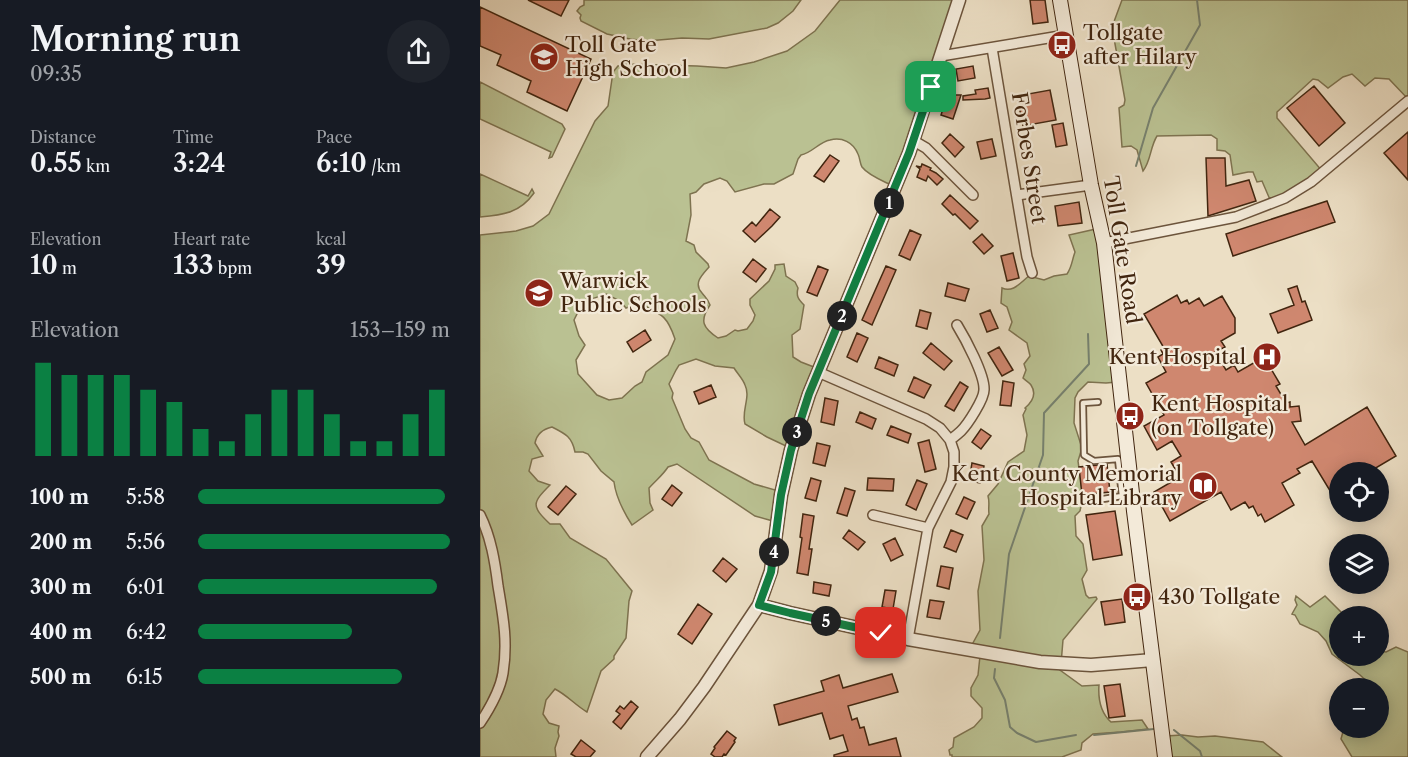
<!DOCTYPE html>
<html lang="en">
<head>
<meta charset="utf-8">
<style>
  :root { --surface:#171b24; --page:#20242c; --text:#f1f3f6; --muted:#9ea1a6; --accent:#0b8043 }
  body { margin:0; font-family:"Libre Caslon Text",serif; background:var(--page); color:var(--text); height:100vh; display:flex; flex-direction:column; font-size:22px; white-space:nowrap }
  * { box-sizing:border-box; margin:0 }
  p { font-size:20px; color:var(--muted) }
  .icon { flex:none; width:33px; height:33px; fill:none; stroke:currentColor; stroke-width:2; stroke-linecap:round; stroke-linejoin:round }
  .map { position:relative; flex:1; overflow:hidden }
  .details { display:flex; flex-direction:column; background:var(--surface); width:480px }
  .details>* { flex:none }
  .tools { position:absolute; left:849px; top:462px; display:grid; gap:12px }
  .tools a { display:grid; place-items:center; width:60px; height:60px; border-radius:50%; background:var(--surface); box-shadow:0 3px 15px #0003; font-size:30px }
  .pin { position:absolute; display:grid; place-items:center; width:51px; height:51px; color:#fff; margin:-26px; border-radius:12px; box-shadow:0 3px 9px #0006 }
  .km { position:absolute; width:30px; height:30px; margin:-15px; border-radius:50%; background:#222; color:#fff; font-size:16px; line-height:30px; text-align:center }
  .round { display:grid; place-items:center; flex:none; width:63px; height:63px; border-radius:32px; background:var(--page) }
  .summary { display:flex; align-items:center; justify-content:space-between; height:102px; padding:0 30px }
  h1 { font-size:33px; font-weight:600; line-height:45px }
  .figures { display:grid; grid-template-columns:repeat(3,1fr); gap:9px; height:102px; padding:6px 30px }
  .figures div { display:grid; align-content:center }
  .figures b { font-size:26px; font-weight:600 }
  .figures small { font-size:16px; font-weight:400 }
  .figures p { font-size:16px }
  .chart { height:168px; padding:12px 30px }
  .chart p { display:flex; justify-content:space-between }
  .chart svg { width:100%; height:108px; margin-top:6px; stroke:var(--accent); stroke-width:6 }
  ul { padding:0 30px; list-style:none; font-size:20px }
  li { display:grid; grid-template-columns:96px 72px 1fr; align-items:center; height:45px }
  li i { height:15px; border-radius:8px; background:var(--accent) }
  main { display:flex; flex:1; min-height:0 }
  .map>svg:first-child { display:block }
  .green { fill:#bac192; stroke:#7e7350; stroke-width:1.5; fill-rule:evenodd }
  .lines { fill:none; stroke-linecap:round; stroke-linejoin:round }
  .stream { stroke:#76806e; stroke-width:2 }
  .building { fill:#cf876f; stroke:#41250f; stroke-width:1.5 }
  .service-casing { stroke:#6c543c; stroke-width:8 }
  .minor-casing { stroke:#6c543c; stroke-width:12 }
  .tertiary-casing { stroke:#6c543c; stroke-width:15 }
  .secondary-casing { stroke:#41250f; stroke-width:16 }
  .service { stroke:#f3ead9; stroke-width:4.5 }
  .minor { stroke:#f3ead9; stroke-width:9 }
  .tertiary { stroke:#f3ead9; stroke-width:12 }
  .secondary { stroke:#f3ead9; stroke-width:14 }
  .route-casing { stroke:#fff; stroke-width:12 }
  .route { stroke:#0b8043; stroke-width:8 }
  .labels { text-anchor:middle; stroke-width:4.5; stroke-linejoin:round; paint-order:stroke }
  .poi-label { font-size:21px; fill:#41250f; stroke:#f3ead9; text-anchor:start }
  .street-label { font-size:21px; fill:#41250f; stroke:#f3ead9 }
</style>
</head>
<body>
<main>
<section class="details">
<div class="summary"><div><h1>Morning run</h1><p>09:35</p></div><a class="round"><svg class="icon" aria-label="share" viewBox="0 0 24 24"><path d="M12 15V3M7 8l5-5 5 5M5 13v7h14v-7"/></svg></a></div>
<div class="figures">
<div><p>Distance</p><b>0.55<small> km</small></b></div>
<div><p>Time</p><b>3:24</b></div>
<div><p>Pace</p><b>6:10<small> /km</small></b></div>
</div>
<div class="figures">
<div><p>Elevation</p><b>10<small> m</small></b></div>
<div><p>Heart rate</p><b>133<small> bpm</small></b></div>
<div><p>kcal</p><b>39</b></div>
</div>
<div class="chart"><p><span>Elevation</span>153–159 m</p>
<svg viewBox="0 0 160 44" preserveAspectRatio="none"><path d="M5 44V6M15 44V11M25 44V11M35 44V11M45 44V17M55 44V22M65 44V33M75 44V38M85 44V27M95 44V17M105 44V17M115 44V27M125 44V38M135 44V38M145 44V27M155 44V17"/></svg>
</div>
<ul>
<li><b>100 m</b>5:58<i style="width:98%"></i></li>
<li><b>200 m</b>5:56<i style="width:100%"></i></li>
<li><b>300 m</b>6:01<i style="width:95%"></i></li>
<li><b>400 m</b>6:42<i style="width:61%"></i></li>
<li><b>500 m</b>6:15<i style="width:81%"></i></li>
</ul>
</section>
<div class="map">
<svg width="928" height="757" viewBox="0 0 928 757">
  <rect width="100%" height="100%" fill="#ecdfc5"/>
  <filter id="stains"><feTurbulence type="fractalNoise" baseFrequency=".00333" numOctaves="4"/><feColorMatrix values="0 0 0 0 .2 0 0 0 0 .09 0 0 0 0 .02 0 0 0 .5 -.17"/></filter>
  <radialGradient id="worn" r=".72"><stop offset=".6" stop-color="#630" stop-opacity="0"/><stop offset="1" stop-color="#630" stop-opacity=".3"/></radialGradient>
  <path class="green" d="M 104,0 L 321,0 L 313,11 L 298,23 L 287,28 L 229,39 L 202,38 L 167,41 L 150,39 L 127,34 L 101,21 L 100,18 L 101,15 L 97,11 L 100,7 L 104,5 Z
    M 360,0 L 480,0 L 411,185 C 403,181 388,175 382,167 C 380,164 380,158 378,154 C 373,142 362,137 350,140 C 339,142 332,153 321,155 L 318,159 L 313,174 L 294,184 L 284,184 L 255,192 L 247,181 L 240,178 L 224,184 L 216,192 L 210,194 L 211,215 L 206,241 L 214,245 L 216,252 L 228,264 L 229,267 C 222,275 213,283 222,293 C 226,298 228,299 230,305 C 219,321 223,328 238,338 L 246,336 L 255,330 L 258,331 L 267,329 L 273,321 L 275,315 L 270,305 L 270,299 L 289,281 L 295,269 L 295,265 L 304,264 L 306,276 L 315,282 L 318,288 C 316,296 318,299 324,305 L 320,329 L 312,335 L 313,357 L 321,362 L 339,369 L 308,447 L 287,437 L 265,424 C 261,411 271,397 265,385 C 263,379 257,373 254,368 L 235,366 L 216,359 L 199,365 L 196,370 L 189,384 L 193,393 L 192,398 L 205,429 L 211,438 L 219,442 L 229,460 L 274,484 L 302,492 L 293,521 L 275,516 L 197,464 L 188,467 C 183,475 176,480 169,488 L 170,503 L 173,510 L 152,525 C 143,511 136,498 134,482 L 121,471 L 108,454 L 103,452 L 95,452 C 92,437 86,434 72,427 C 63,429 57,433 55,443 L 63,456 L 52,459 L 49,471 L 58,481 L 70,485 C 52,503 51,506 70,524 L 80,524 L 90,538 L 126,559 L 152,591 L 149,601 L 146,638 L 134,656 L 134,659 L 121,671 L 107,712 C 95,705 87,695 75,689 L 66,700 L 63,714 L 69,723 L 79,726 L 78,732 L 79,736 L 75,748 L 76,757 L 0,757 L 0,235 L 36,231 L 53,226 L 69,214 L 115,121 L 128,106 L 133,72 L 138,66 L 145,64 L 217,66 L 246,68 L 274,62 L 307,51 L 335,31 ZM 126,294 L 140,301 L 146,308 L 159,303 C 181,314 187,315 195,339 L 188,355 L 166,372 L 162,382 L 155,386 L 142,398 L 129,400 L 117,395 L 98,374 L 96,360 L 105,345 L 99,336 L 94,320 C 104,299 104,302 126,294 Z
    M 642,0 L 928,0 L 928,99 L 909,79 L 895,78 L 885,86 L 872,74 L 863,77 L 848,88 L 838,80 L 833,79 L 797,112 L 797,118 L 843,172 L 791,202 L 782,181 L 777,182 L 773,172 L 768,172 L 753,175 L 750,155 L 745,151 L 737,150 L 737,139 L 731,135 L 677,136 C 670,147 671,161 663,171 L 657,150 L 651,146 L 642,147 L 639,108 L 644,105 L 645,100 L 632,27 Z
    M 0,82 L 82,124 L 85,129 L 72,157 L 69,158 L 71,152 L 0,119 Z
    M 0,174 L 48,196 L 52,189 L 54,193 C 40,213 23,215 0,217 Z
    M 616,229 L 637,382 L 626,383 L 608,382 L 598,392 L 595,398 L 594,423 L 602,448 L 598,461 L 603,497 L 600,511 L 595,516 L 596,536 L 603,544 L 607,570 L 602,579 L 606,595 L 609,598 L 616,597 L 617,599 L 583,640 L 581,664 L 573,665 L 602,686 L 619,685 C 618,699 621,713 631,722 L 662,720 L 668,729 L 641,732 L 613,734 L 602,743 L 601,750 L 582,757 L 472,757 L 472,755 L 470,755 L 469,750 L 473,747 L 474,738 L 494,727 L 502,718 L 502,708 L 491,696 L 491,688 L 498,675 L 500,656 L 488,652 L 500,630 L 498,591 L 504,560 L 502,526 L 509,514 C 508,507 510,503 508,496 L 518,484 L 528,462 L 544,451 L 547,435 L 543,415 L 546,409 L 545,408 C 552,402 557,394 551,385 C 549,382 546,381 543,378 L 546,370 L 544,364 L 550,356 L 547,343 L 529,330 L 532,322 L 527,307 L 521,303 L 522,288 C 533,293 540,283 549,276 L 564,280 L 574,276 L 587,274 C 592,267 592,260 595,252 L 589,235 Z
    M 816,596 L 830,607 L 845,596 L 865,616 L 860,616 L 860,656 L 898,656 L 899,651 L 906,652 L 916,647 L 928,652 L 928,757 L 872,757 L 861,739 L 864,728 L 898,728 L 899,705 L 902,702 L 899,693 L 898,688 L 894,688 L 880,675 L 852,654 L 846,641 L 838,632 L 820,624 L 815,615 L 812,614 L 817,605 L 815,600 Z
    M 702,735 L 718,737 L 735,736 L 783,742 L 802,757 L 686,757 L 686,736 Z"/>
  <g class="lines">
    <path class="stream" d="M 656,166 L 673,108 L 720,25 L 717,0
      M 520,638 L 529,554 L 563,455 L 564,413 L 609,364 L 608,334
      M 515,669 L 514,678 L 525,700 L 530,727 L 537,733 L 556,742 L 596,735
      M 694,730 L 720,751 L 722,757
      M 614,735 L 674,729"/>
  </g>
  <path class="building" d="M 48,0 L 89,0 L 81,16 Z
    M 550,0 L 565,0 L 568,22 L 553,24 Z
    M 0,7 L 111,59 L 87,111 L 47,92 L 51,81 L 17,65 L 21,55 L 0,46 Z
    M 493,66 L 495,78 L 478,81 L 476,69 Z
    M 834,86 L 865,123 L 839,146 L 807,108 Z
    M 508,88 L 510,98 L 505,99 L 483,100 L 483,96 L 496,94 L 495,90 Z
    M 570,90 L 576,120 L 543,126 L 537,96 Z
    M 472,95 L 481,95 L 473,119 L 461,115 L 466,100 L 472,102 Z
    M 583,123 L 587,145 L 576,147 L 572,125 Z
    M 928,132 L 928,180 L 904,153 Z
    M 470,134 L 484,147 L 475,157 L 462,143 Z
    M 512,139 L 516,156 L 501,159 L 497,142 Z
    M 350,155 L 359,161 L 344,182 L 334,176 Z
    M 726,158 L 745,158 L 746,186 L 769,180 L 776,201 L 728,216 Z
    M 442,164 L 451,168 L 450,170 L 456,173 L 463,179 L 457,185 L 448,176 L 446,181 L 437,177 L 440,169 L 436,166 L 441,167 Z
    M 470,195 L 498,221 L 490,229 L 475,214 L 473,215 L 462,204 Z
    M 847,201 L 855,222 L 753,256 L 746,234 Z
    M 599,202 L 602,223 L 578,226 L 575,206 Z
    M 290,209 L 300,217 L 292,226 L 275,242 L 263,231 L 272,222 L 276,226 Z
    M 430,230 L 441,235 L 430,260 L 419,255 Z
    M 502,234 L 513,246 L 504,254 L 493,242 Z
    M 533,253 L 539,278 L 527,281 L 521,256 Z
    M 273,259 L 286,269 L 276,282 L 263,272 Z
    M 338,266 L 348,270 L 337,296 L 327,292 Z
    M 406,266 L 416,270 L 392,325 L 382,320 Z
    M 468,283 L 489,289 L 485,301 L 465,296 Z
    M 817,286 L 822,302 L 825,301 L 832,320 L 798,333 L 790,314 L 814,305 L 808,289 Z
    M 697,295 L 701,303 L 707,300 L 709,304 L 719,298 L 724,306 L 742,296 L 755,318 L 755,333 L 741,341 L 745,347 L 735,352 L 746,370 L 754,365 L 758,372 L 784,357 L 800,384 L 796,386 L 806,403 L 810,402 L 810,407 L 819,406 L 821,421 L 812,422 L 825,445 L 887,407 L 916,456 L 889,472 L 860,472 L 860,490 L 852,494 L 832,461 L 817,469 L 820,473 L 802,483 L 814,505 L 785,522 L 781,514 L 778,516 L 773,506 L 769,508 L 765,502 L 751,510 L 741,492 L 690,521 L 674,492 L 700,477 L 691,462 L 701,456 L 692,441 L 677,450 L 664,426 L 684,415 L 666,383 L 686,372 L 678,357 L 683,354 L 681,350 L 684,348 L 664,314 Z
    M 440,310 L 451,313 L 447,329 L 436,326 Z
    M 510,310 L 518,328 L 507,332 L 500,314 Z
    M 165,330 L 171,340 L 153,352 L 147,342 Z
    M 377,333 L 388,338 L 377,362 L 367,357 Z
    M 451,343 L 472,361 L 464,370 L 443,353 Z
    M 519,347 L 533,370 L 522,376 L 508,353 Z
    M 399,357 L 418,365 L 414,376 L 395,368 Z
    M 434,377 L 451,385 L 444,398 L 428,391 Z
    M 523,381 L 534,383 L 531,406 L 520,405 Z
    M 480,382 L 488,387 L 474,411 L 465,406 Z
    M 231,385 L 236,397 L 219,404 L 214,392 Z
    M 345,398 L 358,401 L 354,425 L 341,422 Z
    M 380,412 L 396,419 L 392,429 L 376,422 Z
    M 411,426 L 431,434 L 428,443 L 407,435 Z
    M 501,429 L 511,436 L 501,449 L 492,442 Z
    M 449,440 L 456,469 L 445,472 L 438,443 Z
    M 337,443 L 350,446 L 345,466 L 333,463 Z
    M 492,463 L 504,466 L 500,483 L 489,481 Z
    M 627,464 L 630,492 L 602,495 L 599,467 Z
    M 331,478 L 341,481 L 336,501 L 325,498 Z
    M 388,478 L 414,479 L 413,491 L 387,490 Z
    M 437,480 L 447,484 L 436,510 L 426,505 Z
    M 192,485 L 202,493 L 192,506 L 182,499 Z
    M 86,486 L 96,494 L 78,515 L 68,507 Z
    M 365,488 L 375,491 L 367,516 L 357,513 Z
    M 484,497 L 495,502 L 487,519 L 476,514 Z
    M 635,511 L 642,555 L 613,560 L 606,515 Z
    M 323,514 L 334,516 L 329,549 L 332,549 L 328,575 L 317,573 L 322,538 L 320,537 Z
    M 369,530 L 385,542 L 378,550 L 363,538 Z
    M 471,530 L 483,535 L 476,552 L 464,547 Z
    M 415,538 L 423,555 L 411,561 L 403,544 Z
    M 243,558 L 257,569 L 246,582 L 233,571 Z
    M 461,566 L 473,568 L 469,589 L 457,586 Z
    M 334,582 L 351,585 L 349,596 L 333,593 Z
    M 405,590 L 416,591 L 413,609 L 402,607 Z
    M 642,599 L 645,622 L 625,625 L 621,602 Z
    M 450,600 L 464,602 L 460,619 L 447,617 Z
    M 218,604 L 232,614 L 212,644 L 198,634 Z
    M 412,674 L 418,692 L 368,706 L 372,720 L 377,718 L 380,728 L 384,727 L 389,745 L 416,738 L 421,757 L 354,757 L 354,755 L 368,751 L 363,735 L 350,739 L 342,713 L 299,725 L 294,705 L 344,691 L 341,681 L 359,675 L 363,688 Z
    M 640,684 L 645,716 L 629,718 L 624,686 Z
    M 151,701 L 158,707 L 141,729 L 133,722 L 140,714 L 136,711 L 140,706 L 144,709 Z
    M 247,731 L 256,738 L 254,741 L 255,742 L 246,755 L 244,754 L 242,757 L 235,757 L 231,754 L 235,748 L 234,747 Z
    M 101,740 L 115,751 L 110,757 L 96,757 L 91,754 Z"/>
  <g class="lines">
    <g class="service-casing">
      <path id="service" d="M 618,402 L 603,403 L 604,455 L 614,461 L 638,459 L 642,496 L 623,499"/>
    </g>
    <g class="minor-casing">
      <path id="minor" d="M 512,48 L 542,228 L 547,257 L 552,273
        M 461,56 L 586,35
        M 434,141 L 446,148 L 493,195
        M 537,195 L 611,185
        M 624,243 L 756,217 L 805,198 L 831,182 L 928,101
        M 338,372 L 446,419 L 460,428 L 470,440 L 474,452 L 474,467 L 471,482 L 448,528 L 428,639
        M 470,440 C 474,437 478,434 481,431 C 488,424 504,399 504,390 C 505,375 485,338 477,325
        M 0,515 C 11,537 15,562 18,586 C 23,616 28,641 23,673 C 20,691 10,708 0,723
        M 393,515 L 448,528"/>
    </g>
    <g class="tertiary-casing">
      <path id="tertiary" d="M 279,605 L 310,613 L 428,639 L 560,662 L 611,665 L 673,660
        M 167,757 L 200,719 L 224,687 L 279,605 L 291,571 L 301,495 L 311,450 L 329,394 L 429,153 L 479,0"/>
    </g>
    <g class="secondary-casing">
      <path id="secondary" d="M 580,0 L 611,185 L 624,243 L 654,511 L 685,757"/>
    </g>
    <use href="#service" class="service"/>
    <use href="#minor" class="minor"/>
    <use href="#tertiary" class="tertiary"/>
    <use href="#secondary" class="secondary"/>
  </g>
  <g class="lines">
    <g class="route-casing">
      <path id="route" d="M 401,633 L 310,613 L 279,605 L 291,572 L 301,495 L 311,450 L 329,394 L 429,153 L 451,87"/>
    </g>
    <use href="#route" class="route"/>
  </g>
  <defs>
    <g id="bus-disc" transform="scale(1.5)"><circle r="9.5" fill="#8f2418" stroke="#f3ead9"/><path d="M-5-6H5V4H4V6H2V4H-2V6H-4V4H-5ZM-3.5-4V0h7V-4ZM-3.5 1.2v1.5H-2V1.2ZM2 1.2v1.5H3.5V1.2Z" fill="#fff"/></g>
    <g id="school-disc" transform="scale(1.5)"><circle r="9.5" fill="#8f2418" stroke="#f3ead9"/><path d="M0-5L7-2L0 1L-7-2ZM-4 1L0 2.5L4 1V4Q0 6-4 4Z" fill="#fff"/></g>
    <g id="hospital-disc" transform="scale(1.5)"><circle r="9.5" fill="#8f2418" stroke="#f3ead9"/><path d="M-5-5h3v3.5h4V-5h3V5h-3V1.5h-4V5h-3Z" fill="#fff"/></g>
    <g id="library-disc" transform="scale(1.5)"><circle r="9.5" fill="#8f2418" stroke="#f3ead9"/><path d="M-6-4Q-3-5.5-.7-3.5V5Q-3 3-6 4ZM6-4Q3-5.5 .7-3.5V5Q3 3 6 4Z" fill="#fff"/></g>
  </defs>
  <g fill-rule="evenodd">
    <use href="#bus-disc" x="582" y="45"/>
    <use href="#school-disc" x="64" y="57"/>
    <use href="#school-disc" x="59" y="293"/>
    <use href="#hospital-disc" x="787" y="357"/>
    <use href="#bus-disc" x="650" y="416"/>
    <use href="#library-disc" x="723" y="486"/>
    <use href="#bus-disc" x="657" y="597"/>
  </g>
  <g class="labels">
    <g class="poi-label">
      <text x="603" y="40">Tollgate<tspan x="603" dy="24">after Hilary</tspan></text>
      <text x="85" y="52">Toll Gate<tspan x="85" dy="24">High School</tspan></text>
      <text x="80" y="288">Warwick<tspan x="80" dy="24">Public Schools</tspan></text>
      <text x="766" y="364" text-anchor="end">Kent Hospital</text>
      <text x="671" y="411">Kent Hospital<tspan x="671" dy="24">(on Tollgate)</tspan></text>
      <text x="702" y="481" text-anchor="end">Kent County Memorial<tspan x="702" dy="24">Hospital Library</tspan></text>
      <text x="678" y="604">430 Tollgate</text>
    </g>
    <g class="street-label">
      <text transform="translate(549 158) rotate(81)" y="7">Forbes Street</text>
      <text transform="translate(642 250) rotate(81)" y="7">Toll Gate Road</text>
    </g>
  </g>
  <rect width="100%" height="100%" filter="url(#stains)"/>
  <rect width="100%" height="100%" fill="url(#worn)"/>
</svg>
<div class="tools">
<a><svg class="icon" aria-label="locate" viewBox="0 0 24 24"><circle cx="12" cy="12" r="6"/><path d="M12 2v4M12 18v4M2 12h4M18 12h4"/></svg></a>
<a><svg class="icon" aria-label="layers" viewBox="0 0 24 24"><path d="M12 4l9 5-9 5-9-5zM3 14l9 5 9-5"/></svg></a>
<a>+</a>
<a>−</a>
</div>
<div class="pin" style="left:451px;top:87px;background:#1e9e55"><svg class="icon" aria-label="arrive" viewBox="0 0 24 24"><path d="M6 21V4h12l-3 4 3 4H6"/></svg></div>
<div class="pin" style="left:401px;top:633px;background:#d93025"><svg class="icon" aria-label="check" viewBox="0 0 24 24"><path d="M5 12l5 5 9-10"/></svg></div>
<b class="km" style="left:409px;top:203px">1</b>
<b class="km" style="left:362px;top:316px">2</b>
<b class="km" style="left:317px;top:432px">3</b>
<b class="km" style="left:294px;top:552px">4</b>
<b class="km" style="left:346px;top:621px">5</b>
</div>
</main>
</body>
</html>
